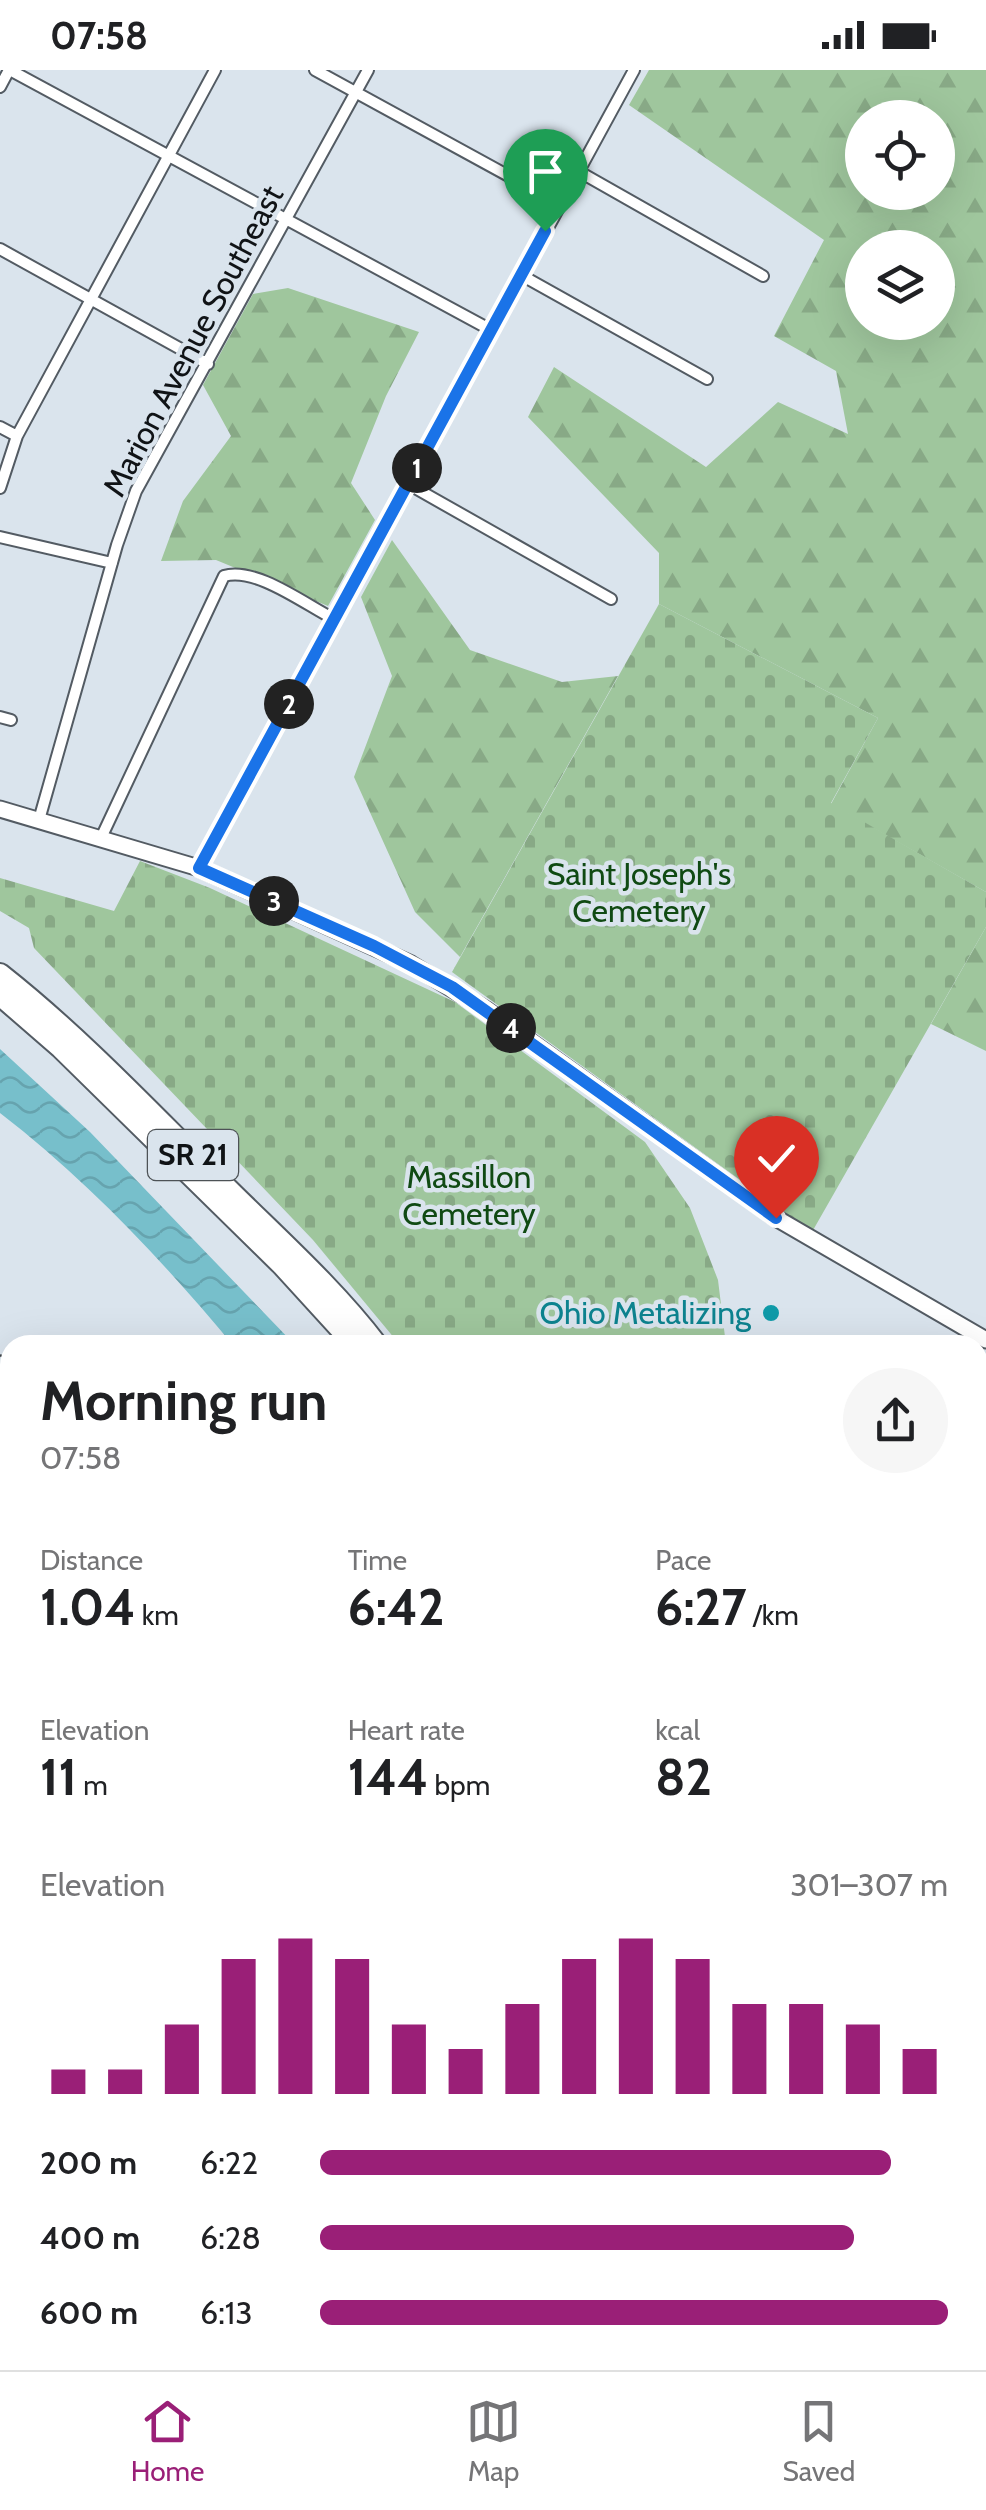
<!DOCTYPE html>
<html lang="en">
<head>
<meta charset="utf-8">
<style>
  :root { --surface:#fff; --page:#f6f6f6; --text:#202124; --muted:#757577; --line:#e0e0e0; --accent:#9a1f77 }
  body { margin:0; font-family:Cabin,sans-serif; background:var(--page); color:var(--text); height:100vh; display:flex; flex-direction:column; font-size:38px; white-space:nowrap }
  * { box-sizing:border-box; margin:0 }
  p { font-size:32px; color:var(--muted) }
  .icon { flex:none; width:55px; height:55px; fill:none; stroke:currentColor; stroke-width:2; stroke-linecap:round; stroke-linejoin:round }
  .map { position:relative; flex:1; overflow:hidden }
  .side { position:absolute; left:0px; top:1265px; width:988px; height:1035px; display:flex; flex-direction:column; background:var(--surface); border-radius:30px 30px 0 0; box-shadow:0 10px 40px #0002 }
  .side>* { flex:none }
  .buttons { position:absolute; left:845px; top:30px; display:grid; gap:20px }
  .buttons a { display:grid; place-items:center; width:110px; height:110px; border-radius:50%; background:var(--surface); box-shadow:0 10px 40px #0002; font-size:50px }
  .pin { position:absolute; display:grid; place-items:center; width:85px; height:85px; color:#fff; margin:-102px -42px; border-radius:50% 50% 50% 0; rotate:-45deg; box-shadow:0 0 10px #0007 }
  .pin .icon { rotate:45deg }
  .km { position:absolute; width:50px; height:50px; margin:-25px; border-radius:50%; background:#222; color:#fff; font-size:28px; line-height:50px; text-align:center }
  .round { display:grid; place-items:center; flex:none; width:105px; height:105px; border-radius:52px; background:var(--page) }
  .overview { display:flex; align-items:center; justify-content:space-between; height:170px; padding:0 40px }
  h1 { font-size:55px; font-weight:800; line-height:75px }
  .metrics { display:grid; grid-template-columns:repeat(3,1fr); gap:15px; height:170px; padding:10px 40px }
  .metrics div { display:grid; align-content:center }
  .metrics b { font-size:50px; font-weight:800 }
  .metrics small { font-size:28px; font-weight:400 }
  .metrics p { font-size:28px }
  .chart { height:280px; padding:20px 40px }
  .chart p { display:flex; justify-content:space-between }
  .chart svg { width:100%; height:180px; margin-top:10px; stroke:var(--accent); stroke-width:6 }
  ul { padding:0 40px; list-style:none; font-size:32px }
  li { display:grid; grid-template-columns:160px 120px 1fr; align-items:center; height:75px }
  li i { height:25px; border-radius:12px; background:var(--accent) }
  .status { display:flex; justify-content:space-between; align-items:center; height:70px; padding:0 50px; background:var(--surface); direction:ltr }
  .status svg { height:28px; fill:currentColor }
  .dock { display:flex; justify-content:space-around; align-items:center; height:140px; border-top:2px solid var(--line); background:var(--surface); font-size:28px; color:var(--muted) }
  .dock a { display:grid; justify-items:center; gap:5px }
  .dock .on { color:var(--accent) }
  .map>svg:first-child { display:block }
  .forest { fill:url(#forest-firs); fill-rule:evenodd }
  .cemetery { fill:url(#cemetery-stones) }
  .water { fill:url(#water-waves) }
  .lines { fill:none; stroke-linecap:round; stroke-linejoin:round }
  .street-casing { stroke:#535b63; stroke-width:14 }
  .secondary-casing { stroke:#535b63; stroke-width:19 }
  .highway-casing { stroke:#535b63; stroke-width:24 }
  .street { stroke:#fff; stroke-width:10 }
  .secondary { stroke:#fff; stroke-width:15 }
  .highway { stroke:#fff; stroke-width:20 }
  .rail { stroke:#40454a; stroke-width:2.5; stroke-dasharray:15 8; stroke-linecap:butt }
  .route-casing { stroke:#fff; stroke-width:20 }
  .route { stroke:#1a73e8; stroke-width:12 }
  .culture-dot { fill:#0f9aa8; stroke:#dae4ed; stroke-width:4 }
  .labels { text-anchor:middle; stroke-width:9; stroke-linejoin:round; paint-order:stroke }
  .shield { fill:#dae4ed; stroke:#4d5256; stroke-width:2.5 }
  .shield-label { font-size:30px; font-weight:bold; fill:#101316 }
  .street-label { font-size:32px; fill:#101316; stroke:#dae4ed }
  .park-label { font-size:32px; fill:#104a13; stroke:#dae4ed }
  .culture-label { font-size:32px; fill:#0d838f; stroke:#dae4ed; text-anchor:end }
</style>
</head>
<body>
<div class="status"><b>07:58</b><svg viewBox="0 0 49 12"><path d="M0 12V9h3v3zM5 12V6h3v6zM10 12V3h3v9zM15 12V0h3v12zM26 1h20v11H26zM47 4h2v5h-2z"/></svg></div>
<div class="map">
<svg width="986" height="2300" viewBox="0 0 986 2300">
  <defs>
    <pattern id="forest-firs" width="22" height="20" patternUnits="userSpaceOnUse" patternTransform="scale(2.5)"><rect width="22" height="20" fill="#9fc69d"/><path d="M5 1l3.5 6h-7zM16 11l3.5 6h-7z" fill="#88a986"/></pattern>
    <pattern id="cemetery-stones" width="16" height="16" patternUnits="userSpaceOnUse" patternTransform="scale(2.5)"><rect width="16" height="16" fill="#9fc69d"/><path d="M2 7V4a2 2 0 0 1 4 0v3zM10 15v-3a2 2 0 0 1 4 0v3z" fill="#88a986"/></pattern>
    <pattern id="water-waves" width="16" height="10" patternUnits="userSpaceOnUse" patternTransform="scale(2.5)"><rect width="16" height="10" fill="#77bfcb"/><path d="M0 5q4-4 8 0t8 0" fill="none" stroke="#66a3ae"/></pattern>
  </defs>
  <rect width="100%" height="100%" fill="#dae4ed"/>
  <path class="forest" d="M 649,0 L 986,0 L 986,822 L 831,734 L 878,648 L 659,534 L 659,483 L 528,347 L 554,297 L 706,397 L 778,332 L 848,364 L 836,301 L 774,266 L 824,170 L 629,35 ZM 862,48 L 938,48 L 938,122 L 862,122 ZM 862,178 L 938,178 L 938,252 L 862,252 Z
    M 288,218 L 419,262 L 386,326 L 351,413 L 375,450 L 328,536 L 216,490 L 161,491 L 183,431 L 231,366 L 203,315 L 253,224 Z
    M 392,470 L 470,580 L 562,612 L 618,606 L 460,887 L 415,842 L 354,707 L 392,606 L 361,527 Z
    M 986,857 L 986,981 L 931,954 Z"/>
  <path class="cemetery" d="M 659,534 L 878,648 L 831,733 L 986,822 L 986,857 L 812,1162 L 452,902 Z
    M 140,791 L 210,818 L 455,932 L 645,1072 L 690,1138 L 718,1210 L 726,1275 L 400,1275 L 313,1170 L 34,878 L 29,858 L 0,841 L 0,808 L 114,841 Z"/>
  <path class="water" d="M 0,979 L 90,1062 L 295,1275 L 233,1275 C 162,1190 87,1110 0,1043 Z"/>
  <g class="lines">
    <g class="street-casing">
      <path id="street" d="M 10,0 L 491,260
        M 315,0 L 560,134
        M 0,17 L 9,0
        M 578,101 L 763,206
        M 0,179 L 208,294
        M 521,205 L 707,309
        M 0,357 L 17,366
        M 408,414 L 611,529
        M 0,418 L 17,366 L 215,0
        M 0,467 L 112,493
        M 0,647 L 11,650
        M 39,750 L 117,475 L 136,421 L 368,0
        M 101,768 L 224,506 C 255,496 306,535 334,549
        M 199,798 L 634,0
        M 978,2260 L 986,2255
        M 978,2273 L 986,2269
        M 873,2290 L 884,2300
        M 978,2290 L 985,2300
        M 930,2300 L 946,2290"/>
    </g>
    <g class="secondary-casing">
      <path id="secondary" d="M 0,739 L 199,798 L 411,894 L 485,939 L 776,1148 L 986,1270
        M 978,2031 L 986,2016
        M 978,2249 L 986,2249"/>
    </g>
    <g class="highway-casing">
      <path id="highway" d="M 0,904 C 80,967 151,1043 223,1114 C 275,1166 332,1216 377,1275
        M 0,925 L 61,978 L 282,1195 L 355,1275
        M 978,1817 L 986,1819
        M 978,1905 L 986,1907
        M 978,1922 L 986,1924
        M 978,2001 L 986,2005"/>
    </g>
    <use href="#street" class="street"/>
    <use href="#secondary" class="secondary"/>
    <use href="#highway" class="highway"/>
    <path class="rail" d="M 0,1285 L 10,1291
      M 0,1948 L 10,1958
      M 0,2007 L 10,2019
      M 0,2091 L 10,2097
      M 127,2290 L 132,2300
      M 170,2290 L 175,2300
      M 205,2290 L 208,2300
      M 428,2290 L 429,2300"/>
  </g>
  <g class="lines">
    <g class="route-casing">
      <path id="route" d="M 545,161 L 199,798 L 374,876 L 452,917 L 776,1148"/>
    </g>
    <use href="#route" class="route"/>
  </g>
  <circle class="culture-dot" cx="771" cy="1243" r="10"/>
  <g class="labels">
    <rect class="shield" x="148" y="1060" width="90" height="50" rx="8"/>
    <g class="shield-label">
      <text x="193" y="1095">SR 21</text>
    </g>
    <g class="street-label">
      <text transform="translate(193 271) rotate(-62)" y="11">Marion Avenue Southeast</text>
    </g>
    <g class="park-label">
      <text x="639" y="815">Saint Joseph's<tspan x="639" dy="37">Cemetery</tspan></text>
      <text x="469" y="1118">Massillon<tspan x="469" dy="37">Cemetery</tspan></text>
    </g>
    <g class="culture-label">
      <text x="751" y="1254">Ohio Metalizing</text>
    </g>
  </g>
</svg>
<div class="buttons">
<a><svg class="icon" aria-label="locate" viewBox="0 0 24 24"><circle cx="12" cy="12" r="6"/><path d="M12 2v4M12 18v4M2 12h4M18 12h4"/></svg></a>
<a><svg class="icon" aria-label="layers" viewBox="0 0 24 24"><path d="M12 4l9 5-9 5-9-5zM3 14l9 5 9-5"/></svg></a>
</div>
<div class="pin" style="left:545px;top:161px;background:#1e9e55"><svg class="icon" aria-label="arrive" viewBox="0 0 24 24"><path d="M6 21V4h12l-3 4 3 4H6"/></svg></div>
<div class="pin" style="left:776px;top:1148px;background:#d93025"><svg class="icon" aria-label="check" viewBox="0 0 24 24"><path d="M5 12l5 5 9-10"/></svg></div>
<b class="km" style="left:417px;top:398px">1</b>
<b class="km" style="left:289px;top:634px">2</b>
<b class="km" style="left:274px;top:831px">3</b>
<b class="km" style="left:511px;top:958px">4</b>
<section class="side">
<div class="overview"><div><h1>Morning run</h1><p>07:58</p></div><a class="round"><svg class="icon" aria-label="share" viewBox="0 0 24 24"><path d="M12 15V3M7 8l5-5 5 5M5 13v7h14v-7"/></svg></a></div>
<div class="metrics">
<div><p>Distance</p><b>1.04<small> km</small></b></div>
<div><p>Time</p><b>6:42</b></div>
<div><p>Pace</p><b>6:27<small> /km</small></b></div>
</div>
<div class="metrics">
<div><p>Elevation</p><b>11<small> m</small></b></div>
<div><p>Heart rate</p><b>144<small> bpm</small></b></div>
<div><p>kcal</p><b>82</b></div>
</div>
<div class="chart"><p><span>Elevation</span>301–307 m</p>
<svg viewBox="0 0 160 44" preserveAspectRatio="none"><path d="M5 44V38M15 44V38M25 44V27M35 44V11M45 44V6M55 44V11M65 44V27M75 44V33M85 44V22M95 44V11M105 44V6M115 44V11M125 44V22M135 44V22M145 44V27M155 44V33"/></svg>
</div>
<ul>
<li><b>200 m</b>6:22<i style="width:91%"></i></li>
<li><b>400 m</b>6:28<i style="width:85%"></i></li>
<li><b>600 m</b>6:13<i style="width:100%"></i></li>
</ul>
</section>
</div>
<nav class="dock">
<a class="on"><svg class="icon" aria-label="home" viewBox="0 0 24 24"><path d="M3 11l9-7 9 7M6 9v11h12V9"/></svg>Home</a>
<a><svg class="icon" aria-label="map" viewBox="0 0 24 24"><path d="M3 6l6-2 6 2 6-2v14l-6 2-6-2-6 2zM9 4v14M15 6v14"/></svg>Map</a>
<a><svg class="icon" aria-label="saved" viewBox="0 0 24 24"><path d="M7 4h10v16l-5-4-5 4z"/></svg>Saved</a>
</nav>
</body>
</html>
